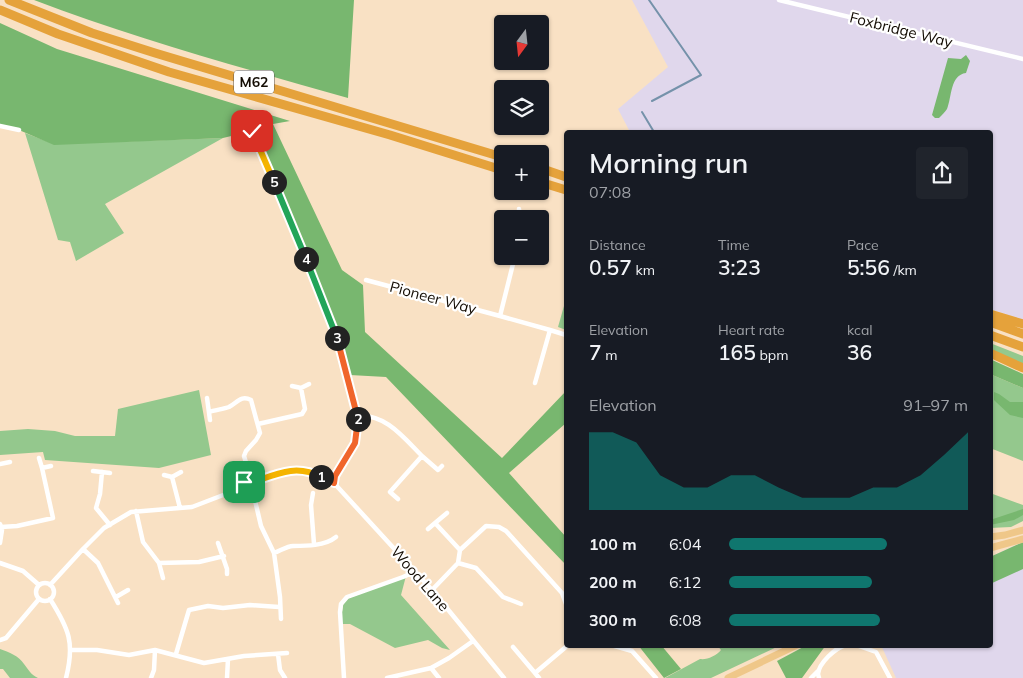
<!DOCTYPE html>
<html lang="en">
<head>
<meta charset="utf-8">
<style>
  :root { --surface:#171b24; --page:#20242c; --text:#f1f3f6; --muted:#9ea1a6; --accent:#0f766e }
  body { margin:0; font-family:Mulish,sans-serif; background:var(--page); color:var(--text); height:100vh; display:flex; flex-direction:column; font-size:19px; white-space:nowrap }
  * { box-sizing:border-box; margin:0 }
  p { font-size:16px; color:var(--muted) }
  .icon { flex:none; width:28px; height:28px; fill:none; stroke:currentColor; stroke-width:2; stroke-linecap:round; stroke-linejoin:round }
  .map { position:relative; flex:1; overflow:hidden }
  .panel { position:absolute; left:564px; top:130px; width:429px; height:518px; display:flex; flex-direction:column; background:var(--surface); border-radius:5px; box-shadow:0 1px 4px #0004 }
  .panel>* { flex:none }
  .needle { width:32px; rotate:195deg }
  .buttons { position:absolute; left:494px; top:15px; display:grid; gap:10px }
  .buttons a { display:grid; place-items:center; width:55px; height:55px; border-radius:5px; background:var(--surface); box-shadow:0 1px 4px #0004; font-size:25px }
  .pin { position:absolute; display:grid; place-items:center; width:42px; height:42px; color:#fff; margin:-21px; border-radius:10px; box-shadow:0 2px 8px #0006 }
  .km { position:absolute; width:25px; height:25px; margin:-12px; border-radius:50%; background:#222; color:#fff; font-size:14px; line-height:25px; text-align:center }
  .round { display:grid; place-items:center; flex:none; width:52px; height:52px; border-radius:5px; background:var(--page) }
  .summary { display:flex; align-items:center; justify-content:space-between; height:85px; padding:0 25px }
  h1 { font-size:28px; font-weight:600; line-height:38px }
  .metrics { display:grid; grid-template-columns:repeat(3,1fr); gap:8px; height:85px; padding:5px 25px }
  .metrics div { display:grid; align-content:center }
  .metrics b { font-size:21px; font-weight:600 }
  .metrics small { font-size:14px; font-weight:400 }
  .metrics p { font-size:14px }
  .chart { height:140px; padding:10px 25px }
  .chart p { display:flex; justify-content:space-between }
  .chart svg { width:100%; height:90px; margin-top:5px; fill:var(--accent); opacity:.7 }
  ul { padding:0 25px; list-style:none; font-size:16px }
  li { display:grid; grid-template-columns:80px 60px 1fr; align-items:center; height:38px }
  li i { height:12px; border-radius:6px; background:var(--accent) }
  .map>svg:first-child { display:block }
  .industrial { fill:#e0d7ec }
  .green { fill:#94c88d }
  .forest { fill:#78b76f }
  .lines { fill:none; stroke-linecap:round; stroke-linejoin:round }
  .stream { stroke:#7592aa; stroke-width:2 }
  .minor { stroke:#fff; stroke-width:4.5 }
  .primary { stroke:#efc789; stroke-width:7 }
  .motorway { stroke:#e5a23b; stroke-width:9 }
  .split-1-casing { stroke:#fff; stroke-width:10 }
  .split-2-casing { stroke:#fff; stroke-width:10 }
  .split-3-casing { stroke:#fff; stroke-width:10 }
  .split-4-casing { stroke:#fff; stroke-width:10 }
  .split-5-casing { stroke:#fff; stroke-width:10 }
  .split-6-casing { stroke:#fff; stroke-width:10 }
  .split-1 { stroke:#f5b400; stroke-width:6 }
  .split-2 { stroke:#f0652b; stroke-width:6 }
  .split-3 { stroke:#f0652b; stroke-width:6 }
  .split-4 { stroke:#22a559; stroke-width:6 }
  .split-5 { stroke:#22a559; stroke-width:6 }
  .split-6 { stroke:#f5b400; stroke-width:6 }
  .labels { text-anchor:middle; stroke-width:4.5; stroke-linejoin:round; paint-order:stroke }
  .shield { fill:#fff; stroke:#5a554f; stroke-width:1 }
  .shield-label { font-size:14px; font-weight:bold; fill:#130c03 }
  .street-label { font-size:15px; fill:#130c03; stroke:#fff }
</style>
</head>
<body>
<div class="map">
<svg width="1023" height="678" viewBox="0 0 1023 678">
  <rect width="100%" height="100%" fill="#f9e1c4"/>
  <path class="industrial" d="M 632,0 L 1023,0 L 1023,320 L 990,309 L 990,132 L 630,132 L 618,109 L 668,67 Z
    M 1023,542 L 1023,678 L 896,678 L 881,645 L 990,645 L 990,557 Z"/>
  <path class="green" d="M 25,133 L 54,144 L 223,138 L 105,204 L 124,233 L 76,261 L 70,242 L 58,240 Z
    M 566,299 L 566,330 L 558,327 Z
    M 990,343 L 1023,356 L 1023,366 L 990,350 Z
    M 990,374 L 1023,388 L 1023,461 L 990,448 Z
    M 199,390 L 211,455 L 159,468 L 45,460 L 43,452 L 0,455 L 0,431 L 28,429 L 55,431 L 75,436 L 115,436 L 118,409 Z
    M 990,493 L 1023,505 L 1023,521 L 1011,527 L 990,528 Z
    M 406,576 L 401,595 L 450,650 L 442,648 L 428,640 L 395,648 L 350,624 L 340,624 L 344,600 Z
    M 717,645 L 781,645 L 711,678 L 665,678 L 700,659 C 707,660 716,656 721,650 Z
    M 0,649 C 9,652 19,656 24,664 C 29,670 30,674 38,678 L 10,678 L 3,669 L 0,669 Z"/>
  <path class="forest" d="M 34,0 L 354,0 L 348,98 C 242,68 137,39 34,0 Z
    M 0,23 L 57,49 L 290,121 L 273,124 L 342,270 L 363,285 L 365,332 L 502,458 L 566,391 L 566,423 L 509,473 L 566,537 L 566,565 L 386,377 L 350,375 L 252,131 L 223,138 L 54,145 L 19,130 L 0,126 Z
    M 966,55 L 970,61 L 966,73 C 950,75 952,97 947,109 C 945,112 942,115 939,118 L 935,118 L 932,115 L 948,58 L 961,59 Z
    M 990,359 L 1023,374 L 1023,388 L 990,374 Z
    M 994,392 L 999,394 L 1010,402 L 1023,402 L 1023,418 L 1010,415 L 996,402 L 994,400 Z
    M 1023,509 L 1023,515 L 1014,520 L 990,525 L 990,520 Z
    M 1023,542 L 1023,569 L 990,584 L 990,557 Z
    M 638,645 L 661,645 L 681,669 L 664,678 Z
    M 807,645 L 826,645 L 802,678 L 786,678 L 777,661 Z"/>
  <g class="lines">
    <path class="stream" d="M 649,0 L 701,75 L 652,101
      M 642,112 L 654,132"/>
    <path class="minor" d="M 779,0 L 1023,59
      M 0,126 L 19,130
      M 252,131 L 302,249 L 340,348 L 358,419 L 355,443 L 335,476 L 334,483
      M 519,209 L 520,219
      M 515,256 L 500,316 L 550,330
      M 366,280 L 500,316
      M 535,383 L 550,330 L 566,335
      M 292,386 L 301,388 L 309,384
      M 207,398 L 210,420
      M 209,412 C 215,410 224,409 229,407 C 238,402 241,395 251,400 L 260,433 L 256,440 L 246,451 L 244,456 L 250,476
      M 357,416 C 385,413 404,438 422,456
      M 258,424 L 302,414 L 305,409 L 301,388
      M 39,458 L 42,468
      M 0,464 L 10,462
      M 93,471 L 110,473
      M 102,472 L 100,494 L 96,508 L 110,525
      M 164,475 L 172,477 L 181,472
      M244 484a8 8 0 1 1 16 0a8 8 0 1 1-16 0Z
      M 172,477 L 180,508
      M 259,480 L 293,470 L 309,471 L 334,483 L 432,590 L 504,678
      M 253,492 L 261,526 L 274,553 L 280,597 L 281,619
      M 313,493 L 311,505 L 314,544
      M 398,499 L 390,492 L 422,456 L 438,470 L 442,466
      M 136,511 L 143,542 L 159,563 L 199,562 L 224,556
      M 447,513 L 435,523 L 460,550
      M 0,524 L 2,530 L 0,543
      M 1,527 L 17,526 L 53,518 L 42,468 L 51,466
      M 428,529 L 435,523
      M 218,543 L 227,569 L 227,574
      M 83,549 L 98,563 L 118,603
      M 274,553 C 280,551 287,546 293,546 C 306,546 325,546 336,537
      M 0,563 L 23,571 L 39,585
      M 159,563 L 163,578
      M 458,563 L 476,568 L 503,597 L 521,604
      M36 592a9 9 0 1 1 18 0a9 9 0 1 1-18 0Z
      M 50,585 L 83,549 L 104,528 L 131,512 L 192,507 L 244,487
      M 432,590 L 458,563 L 460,550 L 486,526 L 499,527 L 506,531 L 562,593 L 566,604
      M 116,597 L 128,590
      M 50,599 C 69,629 75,643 66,678
      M 0,640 L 6,638 L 39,599
      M 611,645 L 632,651 L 656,678
      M 856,645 L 876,652 L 890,678
      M 513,647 L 535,673
      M 71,650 L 97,650 L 129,655 L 155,650 L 204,663 L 244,656 L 287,653
      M 176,654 L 189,610 L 208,606 L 223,608 L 250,605 L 279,607
      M 278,654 L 280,670 L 285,678
      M 431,668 L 439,678
      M 151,678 L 154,670 L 155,650
      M 227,678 L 228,659
      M 344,678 L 340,612 L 341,604 L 347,597 L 403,577 L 414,572
      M 387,678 L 431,668 L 449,658 L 473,641
      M 539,678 L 535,673 L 567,646
      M 811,678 L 818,671
      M 819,678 L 818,674 C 819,663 835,648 846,645"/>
    <path class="primary" d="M 990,537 L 1005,535 L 1023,530
      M 990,548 L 1023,539
      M 728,678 L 797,645"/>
    <path class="motorway" d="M 9,0 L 92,33 L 155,53 L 502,157
      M 0,10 L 58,34 L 169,72 L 390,135 L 502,170
      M 540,168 L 566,177
      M 540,182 L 566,190
      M 990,314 L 1023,324
      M 990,322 L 1023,334
      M 990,335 L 1023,347
      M 990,353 L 1023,368"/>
  </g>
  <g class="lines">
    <g class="split-1-casing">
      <path id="split-1" d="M 244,482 L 250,476 L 255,477 L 259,480 C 281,472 299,465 321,477"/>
    </g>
    <g class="split-2-casing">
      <path id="split-2" d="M 321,477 L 334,483 L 335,476 L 355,443 L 358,419"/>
    </g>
    <g class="split-3-casing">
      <path id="split-3" d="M 337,338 L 358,419"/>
    </g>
    <g class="split-4-casing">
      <path id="split-4" d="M 306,259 L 337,338"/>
    </g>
    <g class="split-5-casing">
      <path id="split-5" d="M 274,182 L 306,259"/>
    </g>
    <g class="split-6-casing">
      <path id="split-6" d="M 252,131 L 274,182"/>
    </g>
    <use href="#split-1" class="split-1"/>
    <use href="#split-2" class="split-2"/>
    <use href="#split-3" class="split-3"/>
    <use href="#split-4" class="split-4"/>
    <use href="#split-5" class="split-5"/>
    <use href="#split-6" class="split-6"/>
  </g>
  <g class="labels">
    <rect class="shield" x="234" y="70.5" width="40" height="23" rx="4"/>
    <g class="shield-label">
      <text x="254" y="87">M62</text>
    </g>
    <g class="street-label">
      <text transform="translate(901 30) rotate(14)" y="5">Foxbridge Way</text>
      <text transform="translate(433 298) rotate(15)" y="5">Pioneer Way</text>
      <text transform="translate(420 579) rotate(49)" y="5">Wood Lane</text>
    </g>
  </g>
</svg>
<div class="buttons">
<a><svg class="needle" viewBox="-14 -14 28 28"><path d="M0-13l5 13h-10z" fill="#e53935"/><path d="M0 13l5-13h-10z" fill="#9ea1a6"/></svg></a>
<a><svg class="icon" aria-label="layers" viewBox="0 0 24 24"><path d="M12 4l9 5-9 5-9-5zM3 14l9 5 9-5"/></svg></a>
<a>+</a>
<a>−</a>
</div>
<div class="pin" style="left:244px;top:482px;background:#1e9e55"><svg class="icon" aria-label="arrive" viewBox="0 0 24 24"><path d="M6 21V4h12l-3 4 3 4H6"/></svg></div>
<div class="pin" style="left:252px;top:131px;background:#d93025"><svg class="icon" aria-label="check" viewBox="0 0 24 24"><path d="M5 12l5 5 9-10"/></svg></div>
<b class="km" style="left:321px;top:477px">1</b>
<b class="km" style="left:358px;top:419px">2</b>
<b class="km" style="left:337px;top:338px">3</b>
<b class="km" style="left:306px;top:259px">4</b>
<b class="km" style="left:274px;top:182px">5</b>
<section class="panel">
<div class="summary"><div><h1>Morning run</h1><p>07:08</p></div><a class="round"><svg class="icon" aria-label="share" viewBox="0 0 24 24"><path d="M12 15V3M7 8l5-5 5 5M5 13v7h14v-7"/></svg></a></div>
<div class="metrics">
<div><p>Distance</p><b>0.57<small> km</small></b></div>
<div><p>Time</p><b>3:23</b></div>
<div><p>Pace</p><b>5:56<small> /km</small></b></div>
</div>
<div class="metrics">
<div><p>Elevation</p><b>7<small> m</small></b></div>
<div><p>Heart rate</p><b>165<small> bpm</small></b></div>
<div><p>kcal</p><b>36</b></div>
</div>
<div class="chart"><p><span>Elevation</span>91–97 m</p>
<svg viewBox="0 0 160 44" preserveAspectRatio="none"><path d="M0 44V6L10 6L20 11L30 27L40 33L50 33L60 27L70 27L80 33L90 38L100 38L110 38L120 33L130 33L140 27L150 17L160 6V44z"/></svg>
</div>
<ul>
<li><b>100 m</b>6:04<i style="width:66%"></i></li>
<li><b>200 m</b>6:12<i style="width:60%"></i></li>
<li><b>300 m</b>6:08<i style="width:63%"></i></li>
</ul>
</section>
</div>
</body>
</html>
